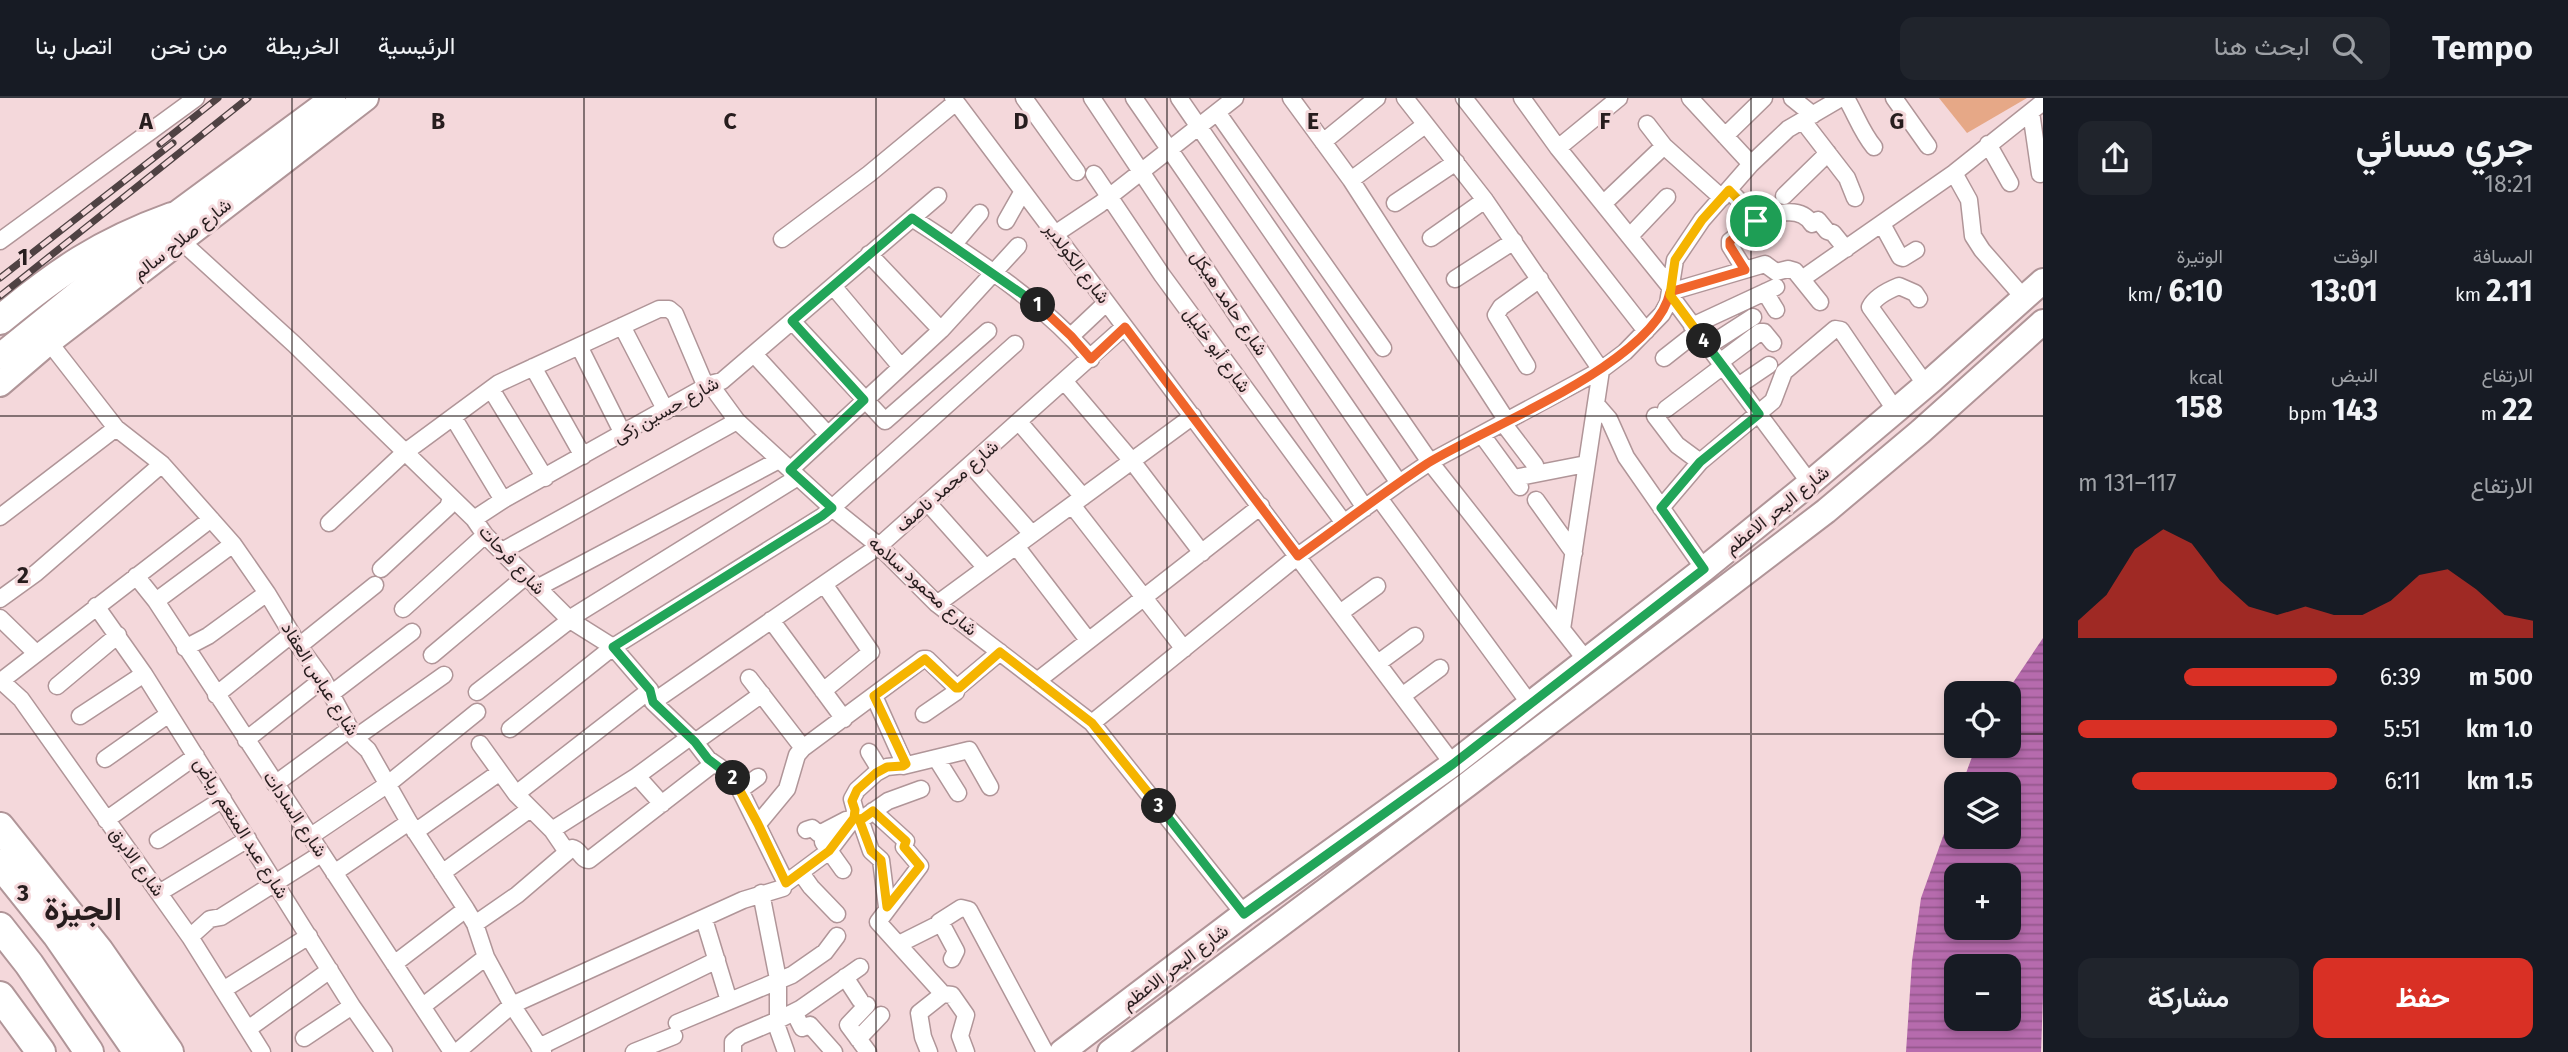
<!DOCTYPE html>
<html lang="ar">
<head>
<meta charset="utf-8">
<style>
  :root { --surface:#171b24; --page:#20242c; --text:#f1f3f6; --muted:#9ea1a6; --line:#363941; --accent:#d93025 }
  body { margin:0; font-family:"Fira Sans",Vazirmatn,sans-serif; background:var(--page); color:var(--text); direction:rtl; height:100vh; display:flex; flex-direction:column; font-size:26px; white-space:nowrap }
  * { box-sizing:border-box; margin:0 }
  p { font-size:23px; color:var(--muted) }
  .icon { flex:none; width:38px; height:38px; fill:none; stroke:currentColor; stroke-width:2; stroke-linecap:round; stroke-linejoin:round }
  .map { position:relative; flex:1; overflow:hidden; direction:ltr }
  .drawer { display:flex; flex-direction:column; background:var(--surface); width:525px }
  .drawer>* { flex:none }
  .tools { position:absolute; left:1944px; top:583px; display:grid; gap:14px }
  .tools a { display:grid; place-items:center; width:77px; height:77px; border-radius:14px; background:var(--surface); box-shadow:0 4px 10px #0003; font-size:35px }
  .pin { position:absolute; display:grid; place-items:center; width:60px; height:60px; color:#fff; margin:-30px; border:4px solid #fff; border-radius:50%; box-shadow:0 2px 7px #0007 }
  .km { position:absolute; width:35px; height:35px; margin:-18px; border-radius:50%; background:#222; color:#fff; font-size:19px; line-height:35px; text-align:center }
  .round { display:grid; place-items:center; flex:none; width:74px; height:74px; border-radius:14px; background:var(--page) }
  .head { display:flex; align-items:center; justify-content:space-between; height:119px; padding:0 35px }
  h1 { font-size:38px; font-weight:700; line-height:52px }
  .metrics { display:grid; grid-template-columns:repeat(3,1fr); gap:10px; height:119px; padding:7px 35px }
  .metrics div { display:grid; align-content:center }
  .metrics b { font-size:30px; font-weight:700 }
  .metrics small { font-size:19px; font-weight:400 }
  .metrics p { font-size:19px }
  .chart { height:196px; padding:14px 35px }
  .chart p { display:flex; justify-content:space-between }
  .chart svg { width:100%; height:126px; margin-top:7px; fill:var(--accent); opacity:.7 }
  .primary-button { display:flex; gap:14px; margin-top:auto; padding:14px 35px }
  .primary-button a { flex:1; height:80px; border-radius:14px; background:var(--accent); color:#fff; font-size:28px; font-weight:700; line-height:80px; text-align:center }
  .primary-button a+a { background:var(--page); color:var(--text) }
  ul { padding:0 35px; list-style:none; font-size:23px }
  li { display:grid; grid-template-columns:112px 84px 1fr; align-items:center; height:52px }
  li i { height:18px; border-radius:9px; background:var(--accent) }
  header { display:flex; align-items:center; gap:42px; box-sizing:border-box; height:98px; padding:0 35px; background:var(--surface); border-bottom:2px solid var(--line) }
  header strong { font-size:33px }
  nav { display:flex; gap:38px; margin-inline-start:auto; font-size:24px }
  .search { width:490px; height:63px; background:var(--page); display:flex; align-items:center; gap:18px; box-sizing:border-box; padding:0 24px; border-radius:14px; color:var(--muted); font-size:26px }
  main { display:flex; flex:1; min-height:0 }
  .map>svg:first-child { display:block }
  .pitch { fill:#e6a887 }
  .water { fill:url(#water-rules); fill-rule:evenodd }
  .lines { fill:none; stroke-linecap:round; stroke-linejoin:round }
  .minor-casing { stroke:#b09598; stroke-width:19 }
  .primary-casing { stroke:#b09598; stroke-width:28 }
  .trunk-casing { stroke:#b09598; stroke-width:28 }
  .motorway-casing { stroke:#b09598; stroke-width:32 }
  .minor { stroke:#fff; stroke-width:16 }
  .primary { stroke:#fff; stroke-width:24 }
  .trunk { stroke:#fff; stroke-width:24 }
  .motorway { stroke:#fff; stroke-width:28 }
  .rail-casing { stroke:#4f4243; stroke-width:7 }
  .rail { stroke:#f4d8db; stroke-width:4.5; stroke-dasharray:13; stroke-linecap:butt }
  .split-1-casing { stroke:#fff; stroke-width:14 }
  .split-2-casing { stroke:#fff; stroke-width:14 }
  .split-3-casing { stroke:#fff; stroke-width:14 }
  .split-4-casing { stroke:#fff; stroke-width:14 }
  .split-5-casing { stroke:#fff; stroke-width:14 }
  .split-1 { stroke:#f0652b; stroke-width:9 }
  .split-2 { stroke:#22a559; stroke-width:9 }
  .split-3 { stroke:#f5b400; stroke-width:9 }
  .split-4 { stroke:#22a559; stroke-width:9 }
  .split-5 { stroke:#f5b400; stroke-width:9 }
  .grid { fill:none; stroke:#271d1e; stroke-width:2; stroke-opacity:0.55 }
  .labels { text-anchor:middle; stroke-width:6; stroke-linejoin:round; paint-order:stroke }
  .street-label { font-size:18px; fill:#271d1e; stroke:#f4d8db }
  .town-label { font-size:32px; font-weight:bold; fill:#271d1e; stroke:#f4d8db }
  .grid-label { font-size:23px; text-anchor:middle; font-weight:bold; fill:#271d1e; stroke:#f4d8db; stroke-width:6; stroke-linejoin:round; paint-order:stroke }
</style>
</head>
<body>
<header>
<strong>Tempo</strong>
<div class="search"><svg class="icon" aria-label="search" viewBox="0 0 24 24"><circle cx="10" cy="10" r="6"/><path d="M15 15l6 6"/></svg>ابحث هنا</div>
<nav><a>الرئيسية</a><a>الخريطة</a><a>من نحن</a><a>اتصل بنا</a></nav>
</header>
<main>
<section class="drawer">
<div class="head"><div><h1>جري مسائي</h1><p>18:21</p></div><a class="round"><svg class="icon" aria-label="share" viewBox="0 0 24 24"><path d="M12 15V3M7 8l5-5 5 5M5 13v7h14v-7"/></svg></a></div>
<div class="metrics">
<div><p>المسافة</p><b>2.11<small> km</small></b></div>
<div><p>الوقت</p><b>13:01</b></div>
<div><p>الوتيرة</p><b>6:10<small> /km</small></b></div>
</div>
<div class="metrics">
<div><p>الارتفاع</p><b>22<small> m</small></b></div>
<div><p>النبض</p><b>143<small> bpm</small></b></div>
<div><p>kcal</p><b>158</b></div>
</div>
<div class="chart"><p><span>الارتفاع</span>117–131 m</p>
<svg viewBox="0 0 160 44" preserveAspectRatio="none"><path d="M0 44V38L10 29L20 13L30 6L40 11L50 24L60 33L70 36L80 33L90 36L100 36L110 31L120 22L130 20L140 27L150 36L160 38V44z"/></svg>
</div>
<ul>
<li><b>500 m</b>6:39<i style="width:59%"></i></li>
<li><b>1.0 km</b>5:51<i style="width:100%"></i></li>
<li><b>1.5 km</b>6:11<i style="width:79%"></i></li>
</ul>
<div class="primary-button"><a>حفظ</a><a>مشاركة</a></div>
</section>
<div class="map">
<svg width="2043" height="954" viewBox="0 0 2043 954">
  <defs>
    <pattern id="water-rules" width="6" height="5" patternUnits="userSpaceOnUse" patternTransform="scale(1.75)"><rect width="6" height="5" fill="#b66bad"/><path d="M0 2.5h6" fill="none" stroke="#94578c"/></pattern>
  </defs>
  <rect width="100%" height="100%" fill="#f4d8db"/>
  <path class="pitch" d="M 1939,0 L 2027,0 L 1967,35 Z"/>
  <path class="water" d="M 2043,540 L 2043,899 L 2041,954 L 1906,954 L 1912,863 L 1921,800 L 1956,702 L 1956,738 L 2009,738 L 2009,686 L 1962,686 L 1976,648 L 2009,648 L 2009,595 L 2006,595 ZM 1956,777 L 2009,777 L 2009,830 L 1956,830 ZM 1956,868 L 2009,868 L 2009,920 L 1956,920 Z"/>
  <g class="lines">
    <g class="minor-casing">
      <path id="minor" d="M 953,0 L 1453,666
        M 1024,0 L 1077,74
        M 1092,0 L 1365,410
        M 1134,0 L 1399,385
        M 1179,0 L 1430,364 L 1586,562
        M 1291,0 L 1351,82 L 1507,323
        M 1405,0 L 1485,102 L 1601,272 L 1562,531
        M 1464,0 L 1646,233
        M 1522,0 L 1558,50 L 1671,190
        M 1690,0 L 1751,66
        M 1792,0 L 1813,17
        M 1846,0 C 1856,17 1862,35 1874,49
        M 1894,0 L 1928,48
        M 1217,14 L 1383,250
        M 2031,14 L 2040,76
        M 1803,23 L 1847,80 L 1855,100
        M 1647,26 L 1664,48 L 1722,100
        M 1725,38 L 1764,0
        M 1323,44 L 1377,0
        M 1988,46 L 2010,85
        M 1558,50 L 1619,0
        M 1954,75 L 1969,102 L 1973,138 L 1982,152 L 2024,200
        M 1094,76 L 1162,177 L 1344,425
        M 1351,82 L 1425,27
        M 1729,92 L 1753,117 L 1756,123 L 1730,143 L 1730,148 L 1745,172
        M 1784,98 L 1828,55
        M 1395,105 L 1456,64
        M 1604,105 L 1664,48
        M 912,120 C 977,162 1041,203 1091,261
        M 1818,122 L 1827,133 L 1833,135 L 1846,151
        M 1006,123 L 1023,93
        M 1756,123 C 1773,116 1800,106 1812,126
        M 1882,126 L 1900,159 L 1903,160 L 1916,152
        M 1055,136 L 1100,106 L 1235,0
        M 1630,138 L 1667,99
        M 1431,140 L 1485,102
        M 782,141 L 869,76 L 956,4
        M 0,143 L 196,0
        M 181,143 L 294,246 L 474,421 L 485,437 L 570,522 L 613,549 L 650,592 L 653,604 L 695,644 L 708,661 L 731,677 L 736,684 L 785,783 L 783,790 L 743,802 L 512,907 L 457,954
        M 953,147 L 980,115
        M 869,156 L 941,232
        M 1809,176 L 1954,75 L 2043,4
        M 1455,181 L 1514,143
        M 833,188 L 901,269
        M 1670,194 L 1765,166 L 1776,174 L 1788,171 L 1795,173 L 1820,204
        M 1765,194 L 1776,212
        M 1670,197 L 1810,385
        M 1919,201 L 1915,195 L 1899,188 C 1889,192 1875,199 1870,209 L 1926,287
        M 792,223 L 885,323 L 988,233
        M 622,228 L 666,313
        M 1692,228 L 1776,189
        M 1071,238 L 1106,205
        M 49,244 L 116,330 L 162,366 L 233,446 L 267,495 L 299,548 L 323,581 L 355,640 L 368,652 L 409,724 L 466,811 L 475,826 L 486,859 L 512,907 L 543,954
        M 579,248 L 623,336
        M 1708,248 L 1753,219
        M 754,256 L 828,337
        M 1664,260 L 1697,234
        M 1720,264 L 1760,234 L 1764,234 L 1773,245
        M 1527,268 L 1496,217 L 1501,209 L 1540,181
        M 533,269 L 583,358
        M 1065,284 L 1132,363 L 1202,455
        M 710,286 L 737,323 L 832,410 L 879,448 L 937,506 L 1092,625 L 1244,816
        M 1738,288 L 1769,267
        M 491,291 L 545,380
        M 1596,306 L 1609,321 L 1626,359 L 1704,471
        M 1666,311 L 1723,268
        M 1655,318 L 1677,347 L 1700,364
        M 453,319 L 503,402
        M 1019,324 L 1083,399
        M 1503,325 L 1535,367
        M 1482,337 L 1520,389
        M 971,367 L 1032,436
        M 790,372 L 941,232 L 1018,148
        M 1514,380 L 1586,366
        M 1379,400 L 1530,606
        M 1536,402 L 1574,455
        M 928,405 L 986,470
        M 1072,407 L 1184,551
        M 1661,410 L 1700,364 L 1773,303 L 1784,274 L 1835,231 L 1841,232 L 1896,313
        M 0,419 L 116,330
        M 474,421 L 503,402 L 710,286 L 722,283 L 938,98
        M 329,425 L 404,355 L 499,285 L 659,211 L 669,211 L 675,216 L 706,289
        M 1016,448 L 1088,542
        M 502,453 L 737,323
        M 381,471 L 448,409 L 451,400
        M 136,478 L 156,503 L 452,954
        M 537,490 L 779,362
        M 0,501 L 36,475 L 162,366
        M 156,503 L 233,446
        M 937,506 L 1193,318
        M 96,508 L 144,576 L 352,908 L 384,954
        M 403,511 L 485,437
        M 1340,515 L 1377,488
        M 0,520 L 36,555
        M 569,521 L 798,379
        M 771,522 L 844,621
        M 299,548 L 375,487
        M 185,550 L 208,538 L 267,495
        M 432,557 L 526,478
        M 1378,565 L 1415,538
        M 749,580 L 803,650
        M 0,582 L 21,601 L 190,839 L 262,954
        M 1,583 L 211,421
        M 1037,583 L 1261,408
        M 57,588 L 118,537
        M 823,593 L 871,554 L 824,486
        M 477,594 L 570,522
        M 331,596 L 412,534
        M 216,597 L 292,536
        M 1402,598 L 1440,570
        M 653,604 L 879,448 L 1124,229
        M 924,616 L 956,594 L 957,590
        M 80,618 L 144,576
        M 1092,625 L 1298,458 L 1399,385 L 1430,364 L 1601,272 L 1625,254 L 1662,216 L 1668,205 L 1675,162 L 1702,122 L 1751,66 L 1788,31 L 1841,0
        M 510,631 L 613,549 L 823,418 L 1015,246
        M 355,640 L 444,577
        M 246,642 L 323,581
        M 695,644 L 762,596
        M 480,646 L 516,696 L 552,732 L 567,754
        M 869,654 L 880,672
        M 936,660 L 958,695
        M 105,661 L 169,616
        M 903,668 L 969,652 L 990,689
        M 637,678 L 690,639
        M 275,686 L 350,631
        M 740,692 L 758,679
        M 516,696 L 650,592
        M 873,713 L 906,743 L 904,749 L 920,768 L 878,824 L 943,896
        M 860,721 L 871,753 L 881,762 L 887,809
        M 106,722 L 196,658
        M 758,726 L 787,691 L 797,657 L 803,650 L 923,561 L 927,561 L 957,590 L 1000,554
        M 552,732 L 637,678 L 662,706
        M 806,732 L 812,730 L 819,736 L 846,722 L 862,721 L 888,703 L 921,691
        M 415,734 L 500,674
        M 311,738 L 388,686 L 477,614
        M 158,742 L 223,701
        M 823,744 L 843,772
        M 334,775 L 409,724
        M 442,775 L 530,711
        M 801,775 L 811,789 L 837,816
        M 786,785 L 829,753 L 854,720 L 855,712 L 852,701 L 857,692 L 876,675 L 887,669 L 905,667 L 874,598
        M 159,795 L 248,741
        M 704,821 L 729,903
        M 939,824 L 961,810 L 969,812 L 1045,954
        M 475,826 L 517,797 L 572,750 C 580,751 581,762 589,762 L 713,666
        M 190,839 L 210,821 L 221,819 L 321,756
        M 899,846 L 941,825 L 956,853 L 952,861
        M 394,866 L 466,811
        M 845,879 L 860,902
        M 223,892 L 309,838
        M 943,896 L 952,897 L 966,917 L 960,938 L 966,954
        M 867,907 L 848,927 L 868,954
        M 423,908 L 486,859
        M 794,914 L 802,930 L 810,927 L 834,954
        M 778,922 L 800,911 L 860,869
        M 775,923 L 786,954
        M 677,925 L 792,877 L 825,854 L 837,838
        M 248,931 L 330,872
        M 304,940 L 352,908
        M 858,941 L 881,917
        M 539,949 L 717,862
        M 634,954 L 674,938
        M 733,954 L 733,944 L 740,938 L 778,922 L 778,881 L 761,795
        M 929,954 L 923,939 L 919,915 L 943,896"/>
    </g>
    <g class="primary-casing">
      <path id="primary" d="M 1062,954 L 1244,816 L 1453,666 L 1704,471 L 1810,385 L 1933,281 L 2043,183
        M 1110,954 L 1468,686 L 1826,413 L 1920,334 L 2043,224"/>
    </g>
    <g class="trunk-casing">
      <path id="trunk" d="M 0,258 L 172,119 L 333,0
        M 0,286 L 49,244 L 366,0"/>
    </g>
    <g class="motorway-casing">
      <path id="motorway" d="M 0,222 C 58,174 100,145 172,119
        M 0,729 L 99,853 L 169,954
        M 0,766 L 57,837 L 138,954
        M 0,829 L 29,866 L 89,954
        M 0,898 L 41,954"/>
    </g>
    <use href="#minor" class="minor"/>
    <use href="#primary" class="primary"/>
    <use href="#trunk" class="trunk"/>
    <use href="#motorway" class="motorway"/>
    <g class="rail-casing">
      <path id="rail" d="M 160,46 L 218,0
        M 0,180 L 173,45
        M 0,198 L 248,0"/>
    </g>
    <use href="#rail" class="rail"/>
  </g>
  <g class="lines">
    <g class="split-1-casing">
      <path id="split-1" d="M 1038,207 L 1071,238 L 1091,261 L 1125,229 L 1298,458 C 1341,427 1384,394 1428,365 C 1488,328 1656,264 1670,194 L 1745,172 L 1730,148 L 1730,143 L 1756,123"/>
    </g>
    <g class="split-2-casing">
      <path id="split-2" d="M 733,680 L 708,661 L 695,644 L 653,604 L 650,592 L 613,549 L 822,418 L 832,410 L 790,372 L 864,302 L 792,223 L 912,120 L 1038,207"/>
    </g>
    <g class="split-3-casing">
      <path id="split-3" d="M 733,680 L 758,726 L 786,785 L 829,753 L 854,720 L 859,721 L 871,753 L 881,762 L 887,809 L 920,768 L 904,749 L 906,743 L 873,713 L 862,721 L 854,720 L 855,712 L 852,703 L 857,692 L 876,675 L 887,669 L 903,668 L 906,666 L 874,598 L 925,561 L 956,590 L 959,590 L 1000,554 L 1092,625 L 1159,708"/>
    </g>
    <g class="split-4-casing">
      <path id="split-4" d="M 1159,708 L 1244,816 L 1453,666 L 1704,471 L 1661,410 L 1700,364 L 1759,316 L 1704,243"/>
    </g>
    <g class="split-5-casing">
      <path id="split-5" d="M 1704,243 L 1670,197 L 1675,162 L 1702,122 L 1729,92 L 1753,117 L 1756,123"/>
    </g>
    <use href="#split-1" class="split-1"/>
    <use href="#split-2" class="split-2"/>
    <use href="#split-3" class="split-3"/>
    <use href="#split-4" class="split-4"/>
    <use href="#split-5" class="split-5"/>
  </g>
  <path class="grid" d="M 292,0 L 292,954M 584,0 L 584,954M 876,0 L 876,954M 1167,0 L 1167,954M 1459,0 L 1459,954M 1751,0 L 1751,954M 0,318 L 2043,318M 0,636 L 1956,636M 2009,636 L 2043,636"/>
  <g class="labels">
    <g class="street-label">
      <text transform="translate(182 141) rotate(-38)" y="6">شارع صلاح سالم</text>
      <text transform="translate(1077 165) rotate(53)" y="6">شارع الكولدير</text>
      <text transform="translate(1229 205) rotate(56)" y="6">شارع حامد هيكل</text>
      <text transform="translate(1217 252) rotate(54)" y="6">شارع أبو خليل</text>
      <text transform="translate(666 312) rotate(-29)" y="6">شارع حسين زكى</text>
      <text transform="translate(947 388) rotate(-41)" y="6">شارع محمد ناصف</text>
      <text transform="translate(1777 412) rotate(-39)" y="6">شارع البحر الاعظم</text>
      <text transform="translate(512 462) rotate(47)" y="6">شارع فرحات</text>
      <text transform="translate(923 488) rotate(42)" y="6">شارع محمود سلامه</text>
      <text transform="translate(320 581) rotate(58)" y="6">شارع عباس العقاد</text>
      <text transform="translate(295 716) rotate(56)" y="6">شارع السادات</text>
      <text transform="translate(241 730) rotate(58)" y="6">شارع عبد المنعم رياض</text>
      <text transform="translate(137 764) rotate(54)" y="6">شارع الابرق</text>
      <text transform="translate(1175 869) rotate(-37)" y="6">شارع البحر الاعظم</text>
    </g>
    <g class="town-label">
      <text x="83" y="822">الجيزة</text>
    </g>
  </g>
  <g class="grid-label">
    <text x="146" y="31">A</text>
    <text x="438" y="31">B</text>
    <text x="730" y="31">C</text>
    <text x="1021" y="31">D</text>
    <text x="1313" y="31">E</text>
    <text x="1605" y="31">F</text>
    <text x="1897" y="31">G</text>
    <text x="23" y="167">1</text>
    <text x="23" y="485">2</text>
    <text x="23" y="803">3</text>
  </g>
</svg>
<div class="tools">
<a><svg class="icon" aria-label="locate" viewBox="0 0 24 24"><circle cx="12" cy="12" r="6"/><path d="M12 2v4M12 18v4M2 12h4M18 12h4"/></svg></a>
<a><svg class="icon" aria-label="layers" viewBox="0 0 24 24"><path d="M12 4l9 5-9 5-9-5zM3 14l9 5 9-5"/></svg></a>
<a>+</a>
<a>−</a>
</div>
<div class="pin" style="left:1756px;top:123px;background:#1e9e55"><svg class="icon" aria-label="arrive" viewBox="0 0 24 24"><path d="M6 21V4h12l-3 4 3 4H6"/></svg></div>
<b class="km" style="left:1038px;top:207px">1</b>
<b class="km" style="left:733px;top:680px">2</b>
<b class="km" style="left:1159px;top:708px">3</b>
<b class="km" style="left:1704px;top:243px">4</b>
</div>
</main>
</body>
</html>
